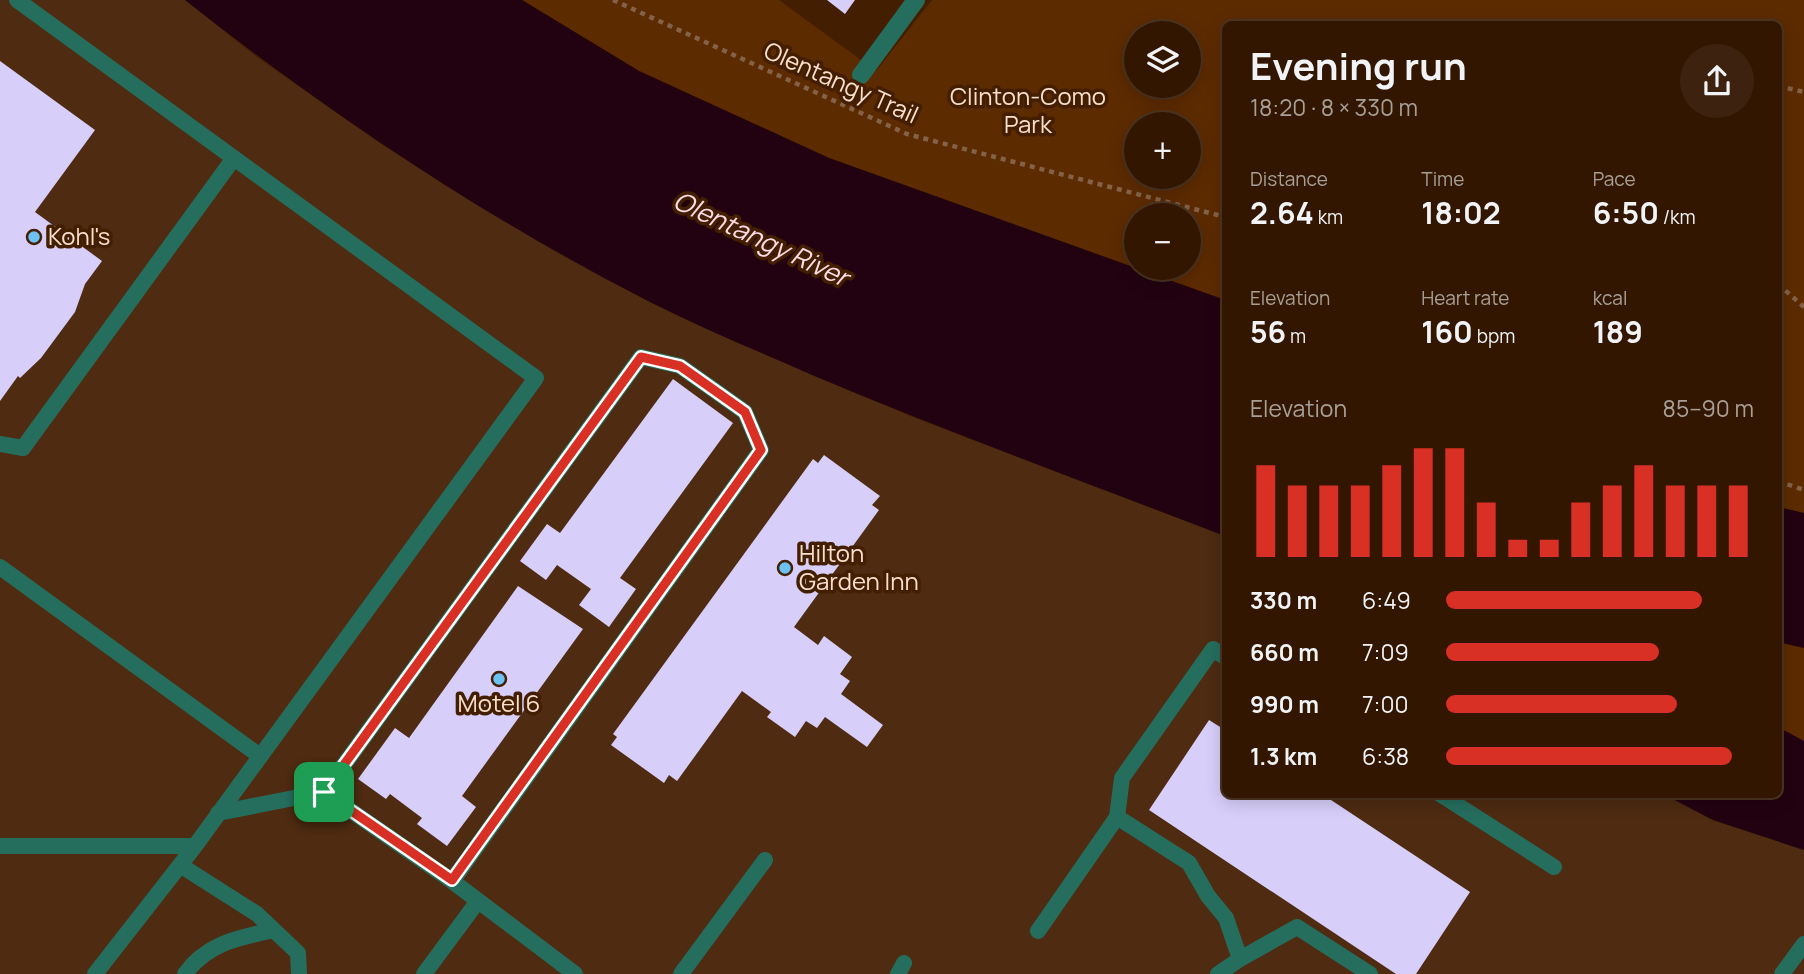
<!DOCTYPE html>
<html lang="en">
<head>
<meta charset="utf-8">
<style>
  :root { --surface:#321600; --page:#3d230f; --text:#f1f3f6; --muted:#a89f99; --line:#4d3522; --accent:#d93025 }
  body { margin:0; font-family:Manrope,sans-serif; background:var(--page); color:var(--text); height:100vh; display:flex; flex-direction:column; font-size:26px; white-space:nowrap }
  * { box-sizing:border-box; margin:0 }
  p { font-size:23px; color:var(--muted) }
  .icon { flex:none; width:38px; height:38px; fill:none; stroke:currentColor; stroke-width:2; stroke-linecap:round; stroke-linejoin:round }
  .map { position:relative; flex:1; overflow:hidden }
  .details { position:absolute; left:1222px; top:21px; width:560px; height:777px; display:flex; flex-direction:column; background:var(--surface); border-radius:10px; box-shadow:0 4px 18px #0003,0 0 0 2px var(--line) }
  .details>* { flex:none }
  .tools { position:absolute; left:1124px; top:21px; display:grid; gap:14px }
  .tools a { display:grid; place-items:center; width:77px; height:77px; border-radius:50%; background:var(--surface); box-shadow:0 4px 18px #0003,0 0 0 2px var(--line); font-size:35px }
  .pin { position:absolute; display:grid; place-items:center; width:60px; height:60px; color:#fff; margin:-30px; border-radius:14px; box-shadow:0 4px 10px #0006 }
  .round { display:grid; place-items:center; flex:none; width:74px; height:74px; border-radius:37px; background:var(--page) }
  .summary { display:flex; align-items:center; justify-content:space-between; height:119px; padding:0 28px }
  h1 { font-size:38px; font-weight:700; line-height:52px }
  .stats { display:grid; grid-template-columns:repeat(3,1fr); gap:10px; height:119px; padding:7px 28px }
  .stats div { display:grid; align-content:center }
  .stats b { font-size:30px; font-weight:700 }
  .stats small { font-size:19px; font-weight:400 }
  .stats p { font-size:19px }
  .chart { height:196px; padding:14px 28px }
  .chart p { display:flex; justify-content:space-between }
  .chart svg { width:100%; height:126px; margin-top:7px; stroke:var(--accent); stroke-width:6 }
  ul { padding:0 28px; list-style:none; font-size:23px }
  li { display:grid; grid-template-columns:112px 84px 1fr; align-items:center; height:52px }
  li i { height:18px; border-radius:9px; background:var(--accent) }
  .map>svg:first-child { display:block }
  .built { fill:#4e2b11 }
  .green { fill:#5d2b00; fill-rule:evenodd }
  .water { fill:#220211 }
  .building { fill:#d7cefa }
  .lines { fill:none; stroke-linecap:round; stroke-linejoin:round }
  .path { stroke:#836249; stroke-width:4.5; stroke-dasharray:5 5; stroke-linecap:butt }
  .lane { stroke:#256e5e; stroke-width:16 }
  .street { stroke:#256e5e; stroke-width:18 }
  .route-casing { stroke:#fff; stroke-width:14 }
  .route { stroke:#d93025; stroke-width:9 }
  .poi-dot { fill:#6cc2f3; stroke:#431e00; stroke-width:2.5 }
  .labels { text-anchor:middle; stroke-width:7; stroke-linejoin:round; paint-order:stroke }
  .street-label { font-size:24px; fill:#f8dece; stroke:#431e00 }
  .park-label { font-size:24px; fill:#f7ddcc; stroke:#431e00 }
  .poi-label { font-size:24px; fill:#f8dece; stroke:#431e00; text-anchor:start }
  .water-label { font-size:26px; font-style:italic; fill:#fadbe6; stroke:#431e00 }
</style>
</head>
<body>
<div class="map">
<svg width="1804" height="974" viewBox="0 0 1804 974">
  <rect width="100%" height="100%" fill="#431e00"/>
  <path class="built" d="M 0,0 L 185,0 L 257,57 L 380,143 L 511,225 L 650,302 L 910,416 L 1225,536 L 1225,794 L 1665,795 L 1713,820 L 1804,850 L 1804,974 L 0,974 Z"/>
  <path class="green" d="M 522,0 L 779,0 L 876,71 L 932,0 L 1804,0 L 1804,513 L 1778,507 L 1778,24 L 1225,24 L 1225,300 L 829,158 L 639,71 ZM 1136,33 L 1188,33 L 1188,86 L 1136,86 ZM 1136,124 L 1188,124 L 1188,177 L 1136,177 ZM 1136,215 L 1188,215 L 1188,268 L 1136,268 Z
    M 1778,642 L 1804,648 L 1804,741 L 1778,727 Z"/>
  <path class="water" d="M 185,0 L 522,0 L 639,71 L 829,158 L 1225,300 L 1225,536 C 1087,483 948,432 812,375 C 758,351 703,329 650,302 C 485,218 330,114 185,0 Z
    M 1778,507 L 1804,513 L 1804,648 L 1778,642 Z
    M 1778,727 L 1804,741 L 1804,850 L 1713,820 L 1665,795 L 1778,794 Z"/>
  <path class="building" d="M 827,0 L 855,0 L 845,14 Z
    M 0,61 L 95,130 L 35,212 L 102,261 L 85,284 L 75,312 L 41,358 L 20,378 L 18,376 L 0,401 Z
    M 673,379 L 733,423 L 620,578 L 636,589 L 609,627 L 579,605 L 591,589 L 557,565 L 546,580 L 520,561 L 547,524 L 560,533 Z
    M 824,455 L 880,496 L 872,505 L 879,510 L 794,627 L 818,645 L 824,636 L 852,657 L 840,674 L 850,681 L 841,694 L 883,725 L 867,747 L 825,717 L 817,728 L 806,721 L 795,737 L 767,717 L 771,712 L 742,691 L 677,781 L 669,775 L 664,783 L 611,745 L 617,737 L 613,734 L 813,459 L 818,463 Z
    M 518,586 L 583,629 L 462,796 L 476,807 L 447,846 L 417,824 L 422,818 L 390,794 L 386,799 L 358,779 L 395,728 L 409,738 Z
    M 1209,720 L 1225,730 L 1225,794 L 1322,794 L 1470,892 L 1416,974 L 1396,974 L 1149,810 Z"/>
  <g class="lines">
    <path class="path" d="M 613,0 L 907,134 L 1225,217
      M 1778,86 L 1804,92
      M 1778,284 L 1804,307
      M 1778,481 L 1804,490"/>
    <path class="lane" d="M 17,0 L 536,378 L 195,846 L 95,974
      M 0,444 L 23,448 L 234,158
      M 0,567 L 260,756
      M 1440,794 L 1554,867
      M 218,813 L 324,792 L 641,357 L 680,366 L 745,412 L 761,450 L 452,881 L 324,792
      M 1117,817 L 1189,863 L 1208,896 L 1226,918 L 1240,959 L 1218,974
      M 0,846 L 195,846
      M 180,865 L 257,914 L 298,953 L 299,974
      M 452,881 L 575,974
      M 1038,931 L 1117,817 L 1122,778 L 1213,649 L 1225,657
      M 1240,959 L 1297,927 L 1370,974
      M 185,974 C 207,943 238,938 274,930
      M 424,974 L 478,901
      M 681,974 L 765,860
      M 898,974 L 904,963
      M 1782,974 L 1804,944"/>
    <path class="street" d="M 861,75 L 916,0"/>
  </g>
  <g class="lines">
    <g class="route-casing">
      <path id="route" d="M 641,357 L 680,366 L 745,412 L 761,450 L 452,880 L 324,792 Z"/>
    </g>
    <use href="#route" class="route"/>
  </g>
  <g class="poi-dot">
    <circle cx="34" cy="237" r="7"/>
    <circle cx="785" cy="568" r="7"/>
    <circle cx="499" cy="679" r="7"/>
  </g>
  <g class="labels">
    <g class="street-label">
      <text transform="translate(841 83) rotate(24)" y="8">Olentangy Trail</text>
    </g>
    <g class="park-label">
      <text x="1028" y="105">Clinton-Como<tspan x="1028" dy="28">Park</tspan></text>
    </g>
    <g class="poi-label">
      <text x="48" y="245">Kohl's</text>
      <text x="799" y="562">Hilton<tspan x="799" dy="28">Garden Inn</tspan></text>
      <text x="499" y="712" text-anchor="middle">Motel 6</text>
    </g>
    <g class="water-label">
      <text transform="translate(761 239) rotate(25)" y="9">Olentangy River</text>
    </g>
  </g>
</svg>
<div class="tools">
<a><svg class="icon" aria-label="layers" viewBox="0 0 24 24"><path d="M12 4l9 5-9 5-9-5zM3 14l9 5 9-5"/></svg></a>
<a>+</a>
<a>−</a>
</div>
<div class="pin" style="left:324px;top:792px;background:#1e9e55"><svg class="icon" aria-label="arrive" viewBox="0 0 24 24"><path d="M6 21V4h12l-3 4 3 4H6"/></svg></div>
<section class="details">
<div class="summary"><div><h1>Evening run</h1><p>18:20 · 8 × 330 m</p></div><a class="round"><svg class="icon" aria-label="share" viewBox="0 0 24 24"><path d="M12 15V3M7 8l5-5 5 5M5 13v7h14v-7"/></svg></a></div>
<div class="stats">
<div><p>Distance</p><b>2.64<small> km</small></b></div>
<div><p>Time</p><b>18:02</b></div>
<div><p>Pace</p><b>6:50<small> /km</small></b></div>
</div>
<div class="stats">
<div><p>Elevation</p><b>56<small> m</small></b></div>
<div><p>Heart rate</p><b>160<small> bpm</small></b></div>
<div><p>kcal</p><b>189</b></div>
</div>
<div class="chart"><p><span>Elevation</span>85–90 m</p>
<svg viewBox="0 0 160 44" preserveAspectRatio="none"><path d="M5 44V12M15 44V19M25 44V19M35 44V19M45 44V12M55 44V6M65 44V6M75 44V25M85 44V38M95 44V38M105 44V25M115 44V19M125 44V12M135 44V19M145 44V19M155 44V19"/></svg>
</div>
<ul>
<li><b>330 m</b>6:49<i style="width:83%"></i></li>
<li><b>660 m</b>7:09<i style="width:69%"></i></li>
<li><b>990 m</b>7:00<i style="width:75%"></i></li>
<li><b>1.3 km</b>6:38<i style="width:93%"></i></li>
</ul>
</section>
</div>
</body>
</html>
